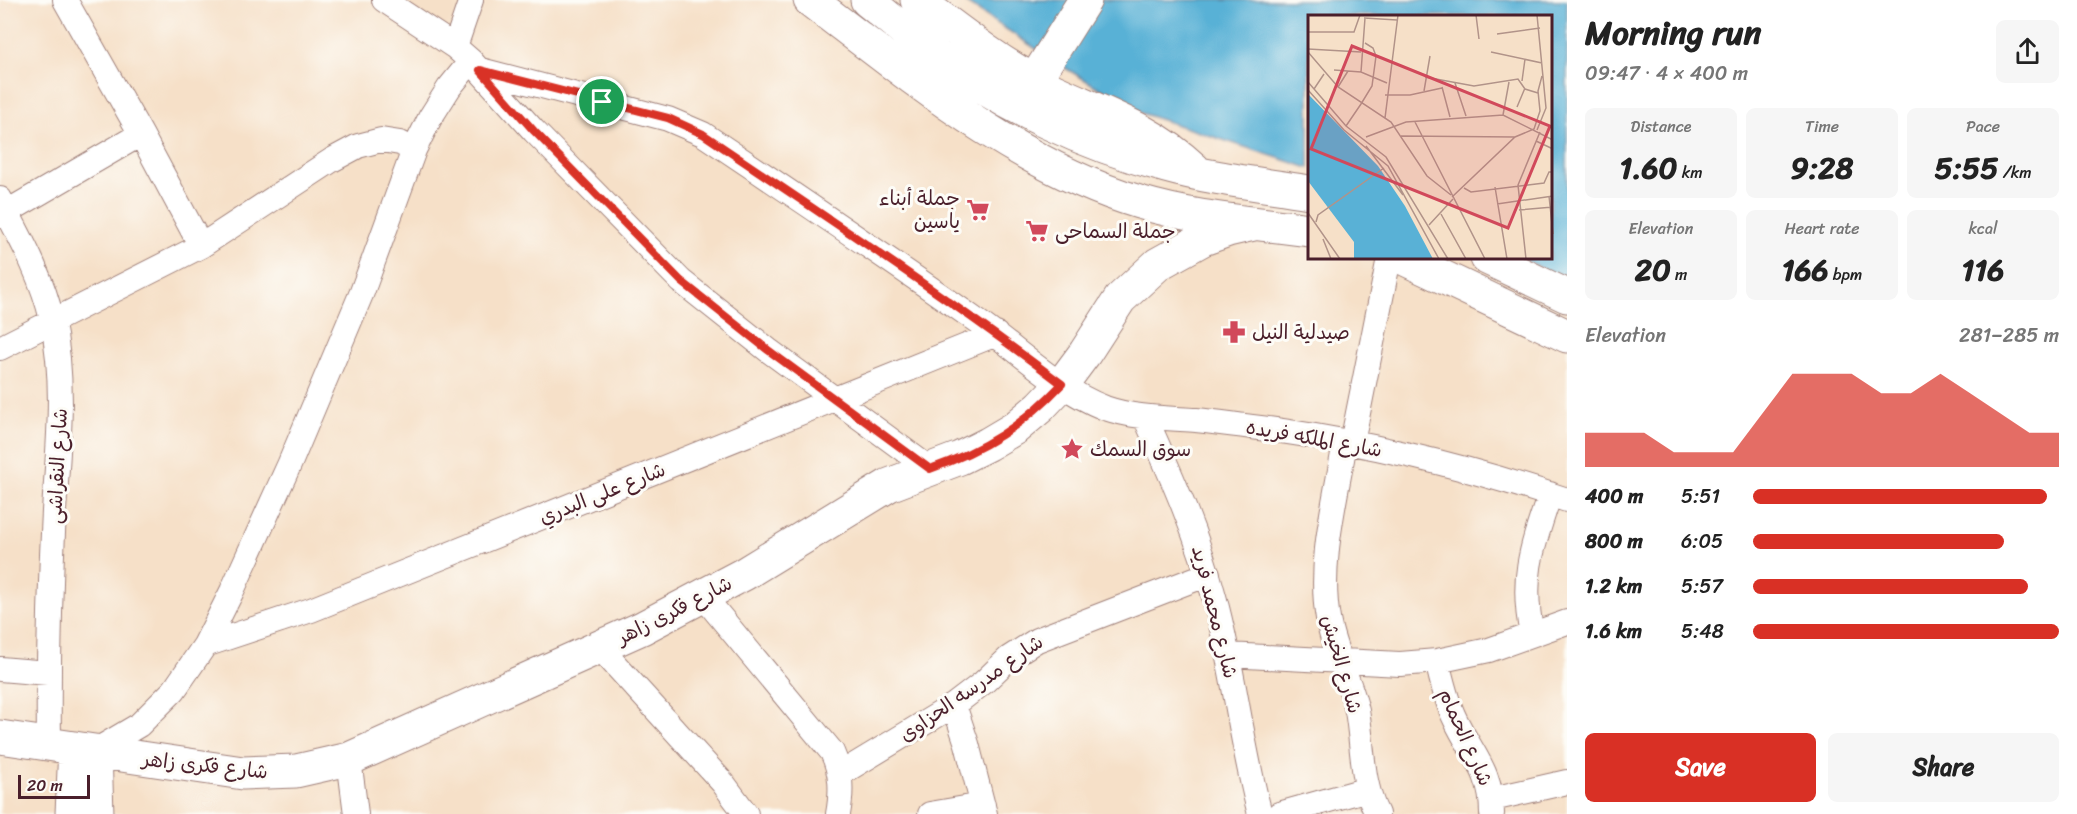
<!DOCTYPE html>
<html lang="en">
<head>
<meta charset="utf-8">
<style>
  :root { --surface:#fff; --page:#f6f6f6; --text:#222; --muted:#767676; --accent:#d93025 }
  body { margin:0; font-family:Sriracha,"Playpen Sans Arabic",sans-serif; background:var(--page); color:var(--text); height:100vh; display:flex; flex-direction:column; font-size:22px; white-space:nowrap }
  * { box-sizing:border-box; margin:0 }
  p { font-size:20px; color:var(--muted) }
  .icon { flex:none; width:33px; height:33px; fill:none; stroke:currentColor; stroke-width:2; stroke-linecap:round; stroke-linejoin:round }
  .map { position:relative; flex:1; overflow:hidden }
  .side { display:flex; flex-direction:column; background:var(--surface); width:510px }
  .side>* { flex:none }
  .scale { position:absolute; left:18px; bottom:15px; width:72px; box-sizing:border-box; padding-left:6px; border:3px solid #4a1f2b; border-top:0; font-size:16px; line-height:21px; white-space:nowrap; color:#4a1f2b; -webkit-text-stroke:4px #fdfcf7; paint-order:stroke }
  .pin { position:absolute; display:grid; place-items:center; width:51px; height:51px; color:#fff; margin:-26px; border:3px solid #fff; border-radius:50%; box-shadow:0 2px 6px #0007 }
  .round { display:grid; place-items:center; flex:none; width:63px; height:63px; border-radius:9px; background:var(--page) }
  .summary { display:flex; align-items:center; justify-content:space-between; height:102px; padding:0 18px }
  h1 { font-size:33px; font-weight:700; line-height:45px }
  .figures { display:grid; grid-template-columns:repeat(3,1fr); gap:9px; height:102px; padding:6px 18px }
  .figures div { display:grid; align-content:center; border-radius:9px; background:var(--page); text-align:center }
  .figures b { font-size:30px; font-weight:700 }
  .figures small { font-size:16px; font-weight:400 }
  .figures p { font-size:16px }
  .chart { height:168px; padding:12px 18px }
  .chart p { display:flex; justify-content:space-between }
  .chart svg { width:100%; height:108px; margin-top:6px; fill:var(--accent); opacity:.7 }
  .button { display:flex; gap:12px; margin-top:auto; padding:12px 18px }
  .button a { flex:1; height:69px; border-radius:9px; background:var(--accent); color:#fff; font-size:24px; font-weight:700; line-height:69px; text-align:center }
  .button a+a { background:var(--page); color:var(--text) }
  ul { padding:0 18px; list-style:none; font-size:20px }
  li { display:grid; grid-template-columns:96px 72px 1fr; align-items:center; height:45px }
  li i { height:15px; border-radius:8px; background:var(--accent) }
  main { display:flex; flex:1; min-height:0 }
  .map>svg:first-child { display:block }
  .water { fill:#59b1d6; stroke:#526880; stroke-width:1.5 }
  .lines { fill:none; stroke-linecap:round; stroke-linejoin:round }
  .street-casing { stroke:#a0807a; stroke-width:26 }
  .secondary-casing { stroke:#a0807a; stroke-width:35 }
  .street { stroke:#fff; stroke-width:24 }
  .secondary { stroke:#fff; stroke-width:33 }
  .route-casing { stroke:#fff; stroke-width:12 }
  .route { stroke:#d93025; stroke-width:8 }
  .labels { text-anchor:middle; stroke-width:6; stroke-linejoin:round; paint-order:stroke }
  .poi-label { font-size:20px; fill:#4a1f2b; stroke:#fdfcf7; text-anchor:start }
  .street-label { font-size:20px; fill:#4a1f2b; stroke:#fdfcf7 }
  .inset-road { fill:none; stroke:#b19389; stroke-width:1.5 }
  .view { fill:#d1495b; fill-opacity:0.15; stroke:#d1495b; stroke-width:3 }
  .inset-edge { fill:none; stroke:#4a1f2b; stroke-width:3 }
</style>
</head>
<body>
<main>
<div class="map">
<svg width="1567" height="814" viewBox="0 0 1567 814">
  <rect width="100%" height="100%" fill="#fdfcf7"/>
  <filter id="ink" filterUnits="userSpaceOnUse"><feTurbulence type="fractalNoise" baseFrequency=".0167" numOctaves="2"/><feDisplacementMap in="SourceGraphic" scale="12" xChannelSelector="R" yChannelSelector="G"/><feConvolveMatrix kernelMatrix="1 2 1 2 8 2 1 2 1" color-interpolation-filters="sRGB"/></filter>
  <filter id="wash" filterUnits="userSpaceOnUse"><feTurbulence type="fractalNoise" baseFrequency=".008" numOctaves="4" result="noise"/><feDisplacementMap in="SourceGraphic" scale="24" xChannelSelector="R" yChannelSelector="G"/><feGaussianBlur stdDeviation="1.35" result="paint"/><feColorMatrix in="noise" values="0 0 0 0 0 0 0 0 0 0 0 0 0 0 0 0 0 1.4 0 .05"/><feComposite in="paint" operator="in"/></filter>
  <g filter="url(#wash)">
    <rect width="100%" height="100%" fill="#f6e0c8"/>
    <path class="water" d="M 962,0 L 1567,0 L 1567,281 L 1521,258 L 1550,258 L 1550,16 L 1309,16 L 1309,168 L 1141,113 L 1062,66 Z"/>
  </g>
  <g filter="url(#ink)">
    <g class="lines">
      <g class="street-casing">
        <path id="street" d="M 65,0 L 141,134 L 201,246
          M 384,0 L 455,47 L 471,61 L 534,131 L 681,281 L 768,350 L 930,469
          M 455,47 L 471,0
          M 481,70 L 668,119 L 703,134 C 794,195 885,256 974,319 C 1016,348 1058,390 1105,408 C 1134,418 1165,418 1196,420 C 1224,423 1253,427 1282,431 C 1379,445 1474,469 1567,500
          M 0,199 C 21,239 42,276 52,320 C 66,383 58,448 54,511 C 50,589 48,666 49,744
          M 0,216 L 141,134
          M 0,348 L 201,246 L 332,160 L 358,146 L 381,140 L 400,143 L 414,150
          M 1145,417 C 1172,477 1198,536 1215,600 C 1234,670 1241,743 1260,814
          M 1345,442 C 1336,498 1318,562 1328,619 C 1333,651 1350,679 1357,711 C 1363,744 1361,783 1377,814
          M 1352,443 L 1389,258
          M 704,597 L 832,752 C 842,773 842,792 838,814
          M 1532,634 C 1520,578 1532,547 1550,494
          M 205,645 L 311,610 L 996,334
          M 600,648 L 723,783 L 746,814
          M 1228,655 L 1400,664 L 1437,661 L 1489,650 L 1567,622
          M 1437,661 C 1442,681 1446,701 1455,719 C 1472,755 1492,771 1492,814
          M 0,669 L 48,673
          M 954,705 L 967,744 L 985,814
          M 95,751 L 139,725 L 174,690 L 205,645 L 232,591 L 290,463 L 362,292 L 414,150 L 430,118 L 449,88 L 471,61
          M 349,759 L 356,814
          M 840,774 L 954,705 L 984,682 L 1009,658 L 1037,640 L 1208,574
          M 1492,799 L 1567,782
          M 930,814 L 983,805
          M 1279,814 L 1368,789"/>
      </g>
      <g class="secondary-casing">
        <path id="secondary" d="M 810,0 C 910,76 1016,165 1139,202 C 1195,219 1251,222 1309,230
          M 867,0 C 890,19 914,39 938,57 C 1005,107 1085,144 1166,166 C 1213,179 1261,184 1309,192
          M 917,0 C 955,28 992,58 1034,81 C 1090,110 1147,124 1194,169
          M 1034,81 L 1085,0
          M 1403,258 L 1567,336
          M 1487,258 L 1567,296
          M 0,737 L 243,773 L 296,771 L 349,759 L 642,628 L 744,574 L 889,485 L 960,458 L 988,444 L 1015,428 L 1040,407 L 1062,384 L 1085,353 L 1120,299 L 1158,264 L 1203,239 L 1228,230 L 1254,224
          M 95,751 L 97,814
          M 72,814 L 75,748"/>
      </g>
      <use href="#street" class="street"/>
      <use href="#secondary" class="secondary"/>
    </g>
  </g>
  <g class="lines" filter="url(#ink)">
    <g class="route-casing">
      <path id="route" d="M 480,70 L 668,118 L 703,134 C 824,216 946,296 1062,384 C 1022,426 984,450 930,469 L 768,350 L 681,281 L 534,131 Z"/>
    </g>
    <use href="#route" class="route"/>
  </g>
  <defs>
    <g id="supermarket-bare" transform="scale(1.8)"><path d="M-6-5.5h2.5l.6 2H6L4.5 2H-2.5L-4.4-4H-6ZM-1.5 3.2a1.3 1.3 0 1 0 .1 0ZM3 3.2a1.3 1.3 0 1 0 .1 0Z" fill="#d1495b" stroke="#fdfcf7" stroke-width="2.5" paint-order="stroke"/></g>
    <g id="pharmacy-bare" transform="scale(1.8)"><path d="M-2-6h4v4h4v4h-4v4h-4v-4h-4v-4h4Z" fill="#d1495b" stroke="#fdfcf7" stroke-width="2.5" paint-order="stroke"/></g>
    <g id="sight-bare" transform="scale(1.8)"><path d="M0-6L1.8-2.2L6-1.7L2.9 1.2L3.7 5.4L0 3.3L-3.7 5.4L-2.9 1.2L-6-1.7L-1.8-2.2Z" fill="#d1495b" stroke="#fdfcf7" stroke-width="2.5" paint-order="stroke"/></g>
  </defs>
  <g fill-rule="evenodd">
    <use href="#supermarket-bare" x="978" y="210"/>
    <use href="#supermarket-bare" x="1037" y="231"/>
    <use href="#pharmacy-bare" x="1234" y="332"/>
    <use href="#sight-bare" x="1072" y="449"/>
  </g>
  <g class="labels">
    <g class="poi-label">
      <text x="960" y="205" text-anchor="end">جملة أبناء<tspan x="960" dy="23">ياسين</tspan></text>
      <text x="1055" y="238">جملة السماحى</text>
      <text x="1252" y="339">صيدلية النيل</text>
      <text x="1090" y="456">سوق السمك</text>
    </g>
    <g class="street-label">
      <text transform="translate(1314 438) rotate(10)" y="7">شارع الملكه فريده</text>
      <text transform="translate(57 466) rotate(-87)" y="7">شارع النقراشى</text>
      <text transform="translate(602 493) rotate(-22)" y="7">شارع على البدري</text>
      <text transform="translate(674 610) rotate(-27)" y="7">شارع فكرى زاهر</text>
      <text transform="translate(1215 612) rotate(76)" y="7">شارع محمد فريد</text>
      <text transform="translate(1342 664) rotate(74)" y="7">شارع الخيش</text>
      <text transform="translate(971 688) rotate(-35)" y="7">شارع مدرسه الحزاوى</text>
      <text transform="translate(1466 737) rotate(66)" y="7">شارع الحمام</text>
      <text transform="translate(205 765) rotate(6)" y="7">شارع فكرى زاهر</text>
    </g>
  </g>
  <g transform="translate(1308 15)">
    <rect width="244" height="244" fill="#f6e0c8"/>
    <path d="M 0,79 L 70,151 L 97,191 L 125,244 L 46,244 L 46,227 L 0,166 Z" fill="#59b1d6"/>
    <path class="inset-road" d="M 168,0 L 171,24M 56,3 L 89,5M 0,17 L 46,17 L 52,0M 189,19 L 232,13M 0,34 L 53,37M 0,37 L 30,72 L 83,107 L 119,161 L 143,180M 183,37 L 234,48M 26,55 L 53,57 L 79,68M 53,57 L 57,3M 117,62 L 166,71 L 210,64 L 217,74 L 230,78M 214,66 L 217,44M 0,67 L 38,111 L 78,142 L 140,244M 147,68 L 158,101M 30,72 L 40,56M 134,72 L 142,102M 6,74 L 16,59M 0,75 L 36,115 L 80,151 L 131,244M 116,76 L 122,41M 77,80 L 102,80 L 134,73M 53,89 L 64,71 L 68,41 L 65,33 L 57,28M 209,92 L 217,73M 195,100 L 201,67M 77,103 L 90,0M 107,107 L 177,244M 38,111 L 53,89M 229,115 L 238,93 L 229,0M 93,121 L 207,122M 58,122 L 98,107 L 195,100 L 245,125M 228,126 L 245,134M 58,131 L 95,180M 187,172 L 199,244M 156,173 L 163,177 L 236,168 L 241,157 L 245,157M 241,181 L 245,219M 144,182 L 207,122 L 226,114 L 232,96 L 230,76 L 234,61M 189,189 L 245,181M 211,195 L 245,192M 0,198 L 32,244M 133,199 L 158,244M 8,207 L 10,200 L 76,153M 121,210 L 145,184M 15,224 L 23,244M 218,244 L 210,170 L 232,117"/>
    <path class="view" d="M 44,31 L 242,111 L 200,213 L 3,134 Z"/>
    <rect width="244" height="244" class="inset-edge"/>
  </g>
</svg>
<div class="scale">20 m</div>
<div class="pin" style="left:602px;top:102px;background:#1e9e55"><svg class="icon" aria-label="arrive" viewBox="0 0 24 24"><path d="M6 21V4h12l-3 4 3 4H6"/></svg></div>
</div>
<section class="side">
<div class="summary"><div><h1>Morning run</h1><p>09:47 · 4 × 400 m</p></div><a class="round"><svg class="icon" aria-label="share" viewBox="0 0 24 24"><path d="M12 15V3M7 8l5-5 5 5M5 13v7h14v-7"/></svg></a></div>
<div class="figures">
<div><p>Distance</p><b>1.60<small> km</small></b></div>
<div><p>Time</p><b>9:28</b></div>
<div><p>Pace</p><b>5:55<small> /km</small></b></div>
</div>
<div class="figures">
<div><p>Elevation</p><b>20<small> m</small></b></div>
<div><p>Heart rate</p><b>166<small> bpm</small></b></div>
<div><p>kcal</p><b>116</b></div>
</div>
<div class="chart"><p><span>Elevation</span>281–285 m</p>
<svg viewBox="0 0 160 44" preserveAspectRatio="none"><path d="M0 44V30L10 30L20 30L30 38L40 38L50 38L60 22L70 6L80 6L90 6L100 14L110 14L120 6L130 14L140 22L150 30L160 30V44z"/></svg>
</div>
<ul>
<li><b>400 m</b>5:51<i style="width:96%"></i></li>
<li><b>800 m</b>6:05<i style="width:82%"></i></li>
<li><b>1.2 km</b>5:57<i style="width:90%"></i></li>
<li><b>1.6 km</b>5:48<i style="width:100%"></i></li>
</ul>
<div class="button"><a>Save</a><a>Share</a></div>
</section>
</main>
</body>
</html>
